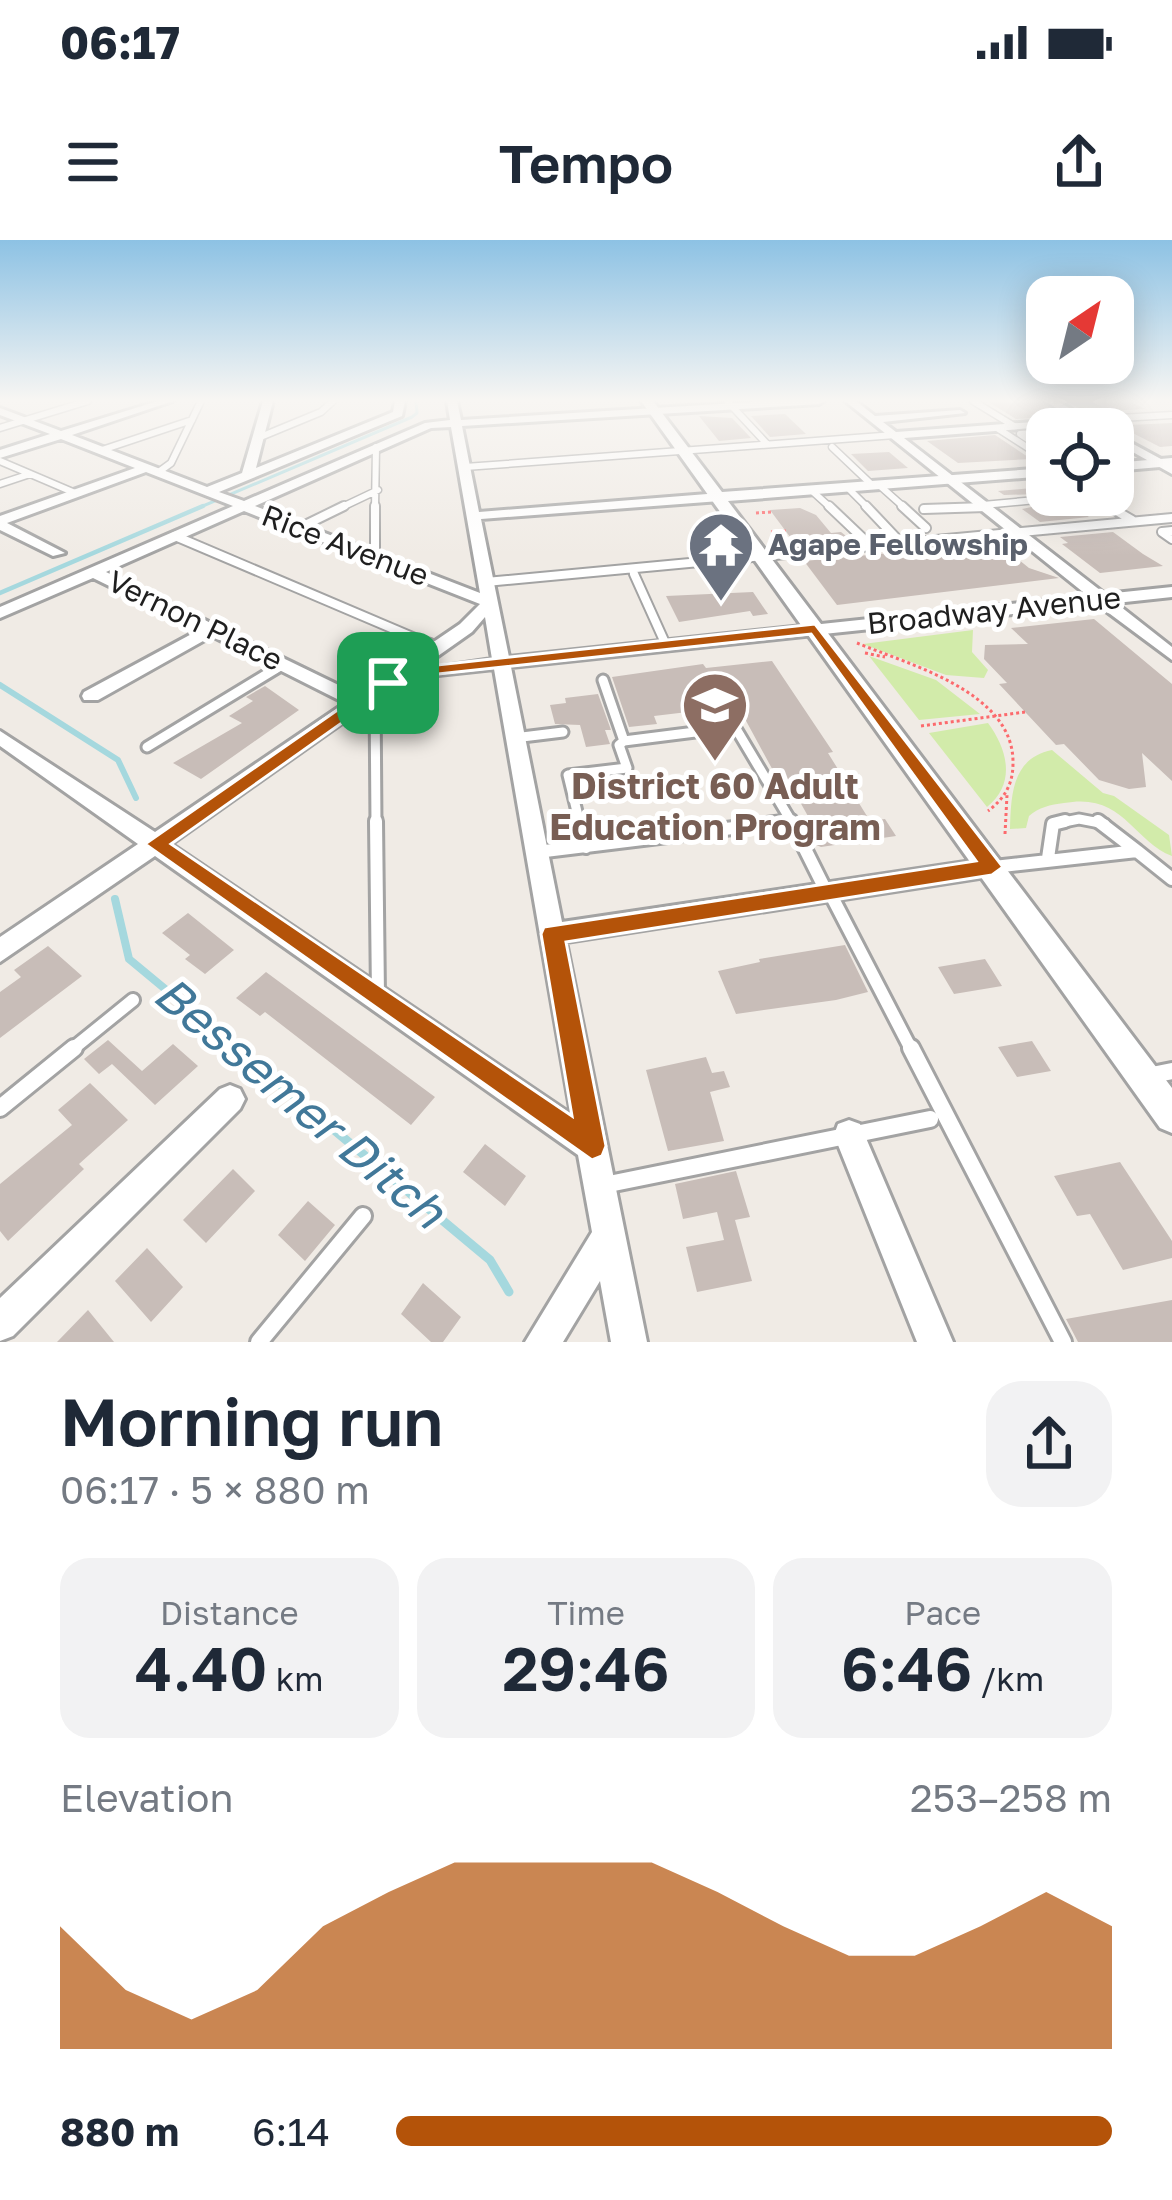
<!DOCTYPE html>
<html lang="en">
<head>
<meta charset="utf-8">
<style>
  :root { --surface:#fff; --page:#f2f2f3; --text:#1f2937; --muted:#747a83; --accent:#b45309 }
  body { margin:0; font-family:"Golos Text",sans-serif; background:var(--page); color:var(--text); height:100vh; display:flex; flex-direction:column; font-size:45px; white-space:nowrap }
  * { box-sizing:border-box; margin:0 }
  p { font-size:39px; color:var(--muted) }
  .icon { flex:none; width:66px; height:66px; fill:none; stroke:currentColor; stroke-width:2; stroke-linecap:round; stroke-linejoin:round }
  .map { position:relative; height:1102px; overflow:hidden }
  .sheet { display:flex; flex-direction:column; background:var(--surface); flex:1 }
  .sheet>* { flex:none }
  .needle { width:78px; rotate:35deg }
  .buttons { position:absolute; left:1026px; top:36px; display:grid; gap:24px }
  .buttons a { display:grid; place-items:center; width:108px; height:108px; border-radius:24px; background:var(--surface); box-shadow:0 6px 30px #0003; font-size:60px }
  .pin { position:absolute; display:grid; place-items:center; width:102px; height:102px; color:#fff; margin:-51px; border-radius:24px; box-shadow:0 6px 18px #0006 }
  .round { display:grid; place-items:center; flex:none; width:126px; height:126px; border-radius:36px; background:var(--page) }
  .headline { display:flex; align-items:center; justify-content:space-between; height:204px; padding:0 60px }
  h1 { font-size:66px; font-weight:600; line-height:90px }
  .metrics { display:grid; grid-template-columns:repeat(3,1fr); gap:18px; height:204px; padding:12px 60px }
  .metrics div { display:grid; align-content:center; border-radius:30px; background:var(--page); text-align:center }
  .metrics b { font-size:60px; font-weight:600 }
  .metrics small { font-size:33px; font-weight:400 }
  .metrics p { font-size:33px }
  .chart { height:336px; padding:24px 60px }
  .chart p { display:flex; justify-content:space-between }
  .chart svg { width:100%; height:216px; margin-top:12px; fill:var(--accent); opacity:.7 }
  ul { padding:0 60px; list-style:none; font-size:39px }
  li { display:grid; grid-template-columns:192px 144px 1fr; align-items:center; height:90px }
  li i { height:30px; border-radius:15px; background:var(--accent) }
  .status { display:flex; justify-content:space-between; align-items:center; height:84px; padding:0 60px; background:var(--surface); direction:ltr }
  .status svg { height:33px; fill:currentColor }
  header { display:flex; justify-content:space-between; align-items:center; height:156px; padding:0 60px; background:var(--surface); font-size:54px; font-weight:600 }
  .map>svg:first-child { display:block }
  .grass { fill:#d2ebaa }
  .lines { fill:none; stroke-linecap:round; stroke-linejoin:round }
  .stream-far4 { stroke:#a5d8de; stroke-width:3 }
  .stream-far3 { stroke:#a5d8de; stroke-width:4.5 }
  .stream-far2 { stroke:#a5d8de; stroke-width:6 }
  .stream-far1 { stroke:#a5d8de; stroke-width:8 }
  .stream { stroke:#a5d8de; stroke-width:9 }
  .building { fill:#c8bdb8 }
  .service-far4-casing { stroke:#a3a3a3; stroke-width:9 }
  .service-far3-casing { stroke:#a3a3a3; stroke-width:12 }
  .service-far2-casing { stroke:#a3a3a3; stroke-width:15 }
  .service-far1-casing { stroke:#a3a3a3; stroke-width:18 }
  .service-casing { stroke:#a3a3a3; stroke-width:22 }
  .minor-casing { stroke:#a3a3a3; stroke-width:6 }
  .tertiary-casing { stroke:#a3a3a3; stroke-width:6 }
  .path { stroke:#fc6a6d; stroke-width:3; stroke-dasharray:3 3; stroke-linecap:butt }
  .service-far4 { stroke:#fff; stroke-width:6 }
  .service-far3 { stroke:#fff; stroke-width:8 }
  .service-far2 { stroke:#fff; stroke-width:9 }
  .service-far1 { stroke:#fff; stroke-width:12 }
  .service { stroke:#fff; stroke-width:16 }
  .minor { fill:#fff; fill-rule:evenodd }
  .tertiary { fill:#fff; fill-rule:evenodd }
  .route { fill:#b45309; stroke:#fff; stroke-width:3; fill-rule:evenodd }
  .labels { text-anchor:middle; stroke-width:10; stroke-linejoin:round; paint-order:stroke }
  .far-worship-label { font-size:30px; font-weight:bold; fill:#5b616d; stroke:#fff; text-anchor:start }
  .far-street-label { font-size:30px; fill:#1f1f1f; stroke:#fff }
  .education-label { font-size:36px; font-weight:bold; fill:#785e54; stroke:#fff }
  .near-water-label { font-size:48px; font-style:italic; fill:#417899; stroke:#fff }
</style>
</head>
<body>
<div class="status"><b>06:17</b><svg viewBox="0 0 49 12"><path d="M0 12V9h3v3zM5 12V6h3v6zM10 12V3h3v9zM15 12V0h3v12zM26 1h20v11H26zM47 4h2v5h-2z"/></svg></div>
<header><svg class="icon" aria-label="menu" viewBox="0 0 24 24"><path d="M4 6h16M4 12h16M4 18h16"/></svg>Tempo<svg class="icon" aria-label="share" viewBox="0 0 24 24"><path d="M12 15V3M7 8l5-5 5 5M5 13v7h14v-7"/></svg></header>
<div class="map">
<svg width="1172" height="1102" viewBox="0 0 1172 1102">
  <rect width="100%" height="100%" fill="#f0ebe5"/>
  <path class="grass" d="M 973,390 L 972,412 L 988,430 L 984,438 L 946,435 L 863,404 Z
    M 869,416 L 936,440 L 980,474 L 919,480 Z
    M 988,483 C 1008,510 1016,544 987,567 L 929,493 Z
    M 1052,510 L 1103,553 L 1114,556 L 1169,595 L 1172,616 C 1132,600 1123,552 1064,563 C 1050,565 1039,567 1029,576 L 1026,588 L 1010,589 C 1011,555 1012,518 1052,510 Z"/>
  <g class="lines">
    <path class="stream-far4" d="M 196,269 L 412,177 L 417,173 L 416,161"/>
    <path class="stream-far3" d="M 0,353 L 203,266"/>
    <path class="stream-far2" d="M 0,445 L 118,520 L 136,558"/>
    <path class="stream-far1" d="M 115,659 L 129,719 L 240,811"/>
    <path class="stream" d="M 236,808 L 490,1020 L 509,1052"/>
  </g>
  <path class="building" d="M 987,161 L 1041,161 L 1060,176 L 1016,179 Z
    M 1066,161 L 1129,161 L 1145,169 L 1086,172 Z
    M 785,174 L 806,194 L 770,197 L 751,176 Z
    M 699,176 L 732,178 L 751,198 L 719,201 Z
    M 1172,183 L 1172,206 L 1160,207 L 1125,189 L 1109,186 Z
    M 995,195 L 1031,219 L 958,223 L 927,201 Z
    M 889,212 L 908,228 L 868,231 L 851,214 Z
    M 1043,247 L 1047,255 L 1057,255 L 1089,277 L 1040,282 L 1022,269 L 1041,265 L 1040,254 L 1004,255 L 998,251 Z
    M 800,268 L 816,275 L 831,293 L 841,292 L 851,300 L 796,305 L 770,270 Z
    M 1113,292 L 1143,314 L 1163,326 L 1100,333 L 1062,304 L 1068,303 L 1060,297 Z
    M 998,303 L 1029,328 L 1059,338 L 837,365 L 804,321 Z
    M 753,352 L 768,374 L 753,376 L 750,371 L 679,382 L 666,356 Z
    M 1094,379 L 1172,444 L 1172,541 L 1142,513 L 1146,547 L 1129,549 L 1099,540 L 1064,504 L 1056,505 L 999,444 L 1007,443 L 984,419 L 985,405 L 1028,404 L 1011,388 Z
    M 772,421 L 833,512 L 828,513 L 870,581 L 885,579 L 896,596 L 821,607 L 814,604 L 803,582 L 809,578 L 785,535 L 776,536 L 738,466 L 654,476 L 657,484 L 629,487 L 612,437 L 703,424 L 706,428 Z
    M 265,446 L 299,470 L 201,539 L 173,523 L 242,483 L 229,476 L 253,461 L 246,457 Z
    M 598,454 L 611,490 L 605,490 L 610,504 L 586,507 L 580,485 L 555,484 L 550,465 L 566,463 L 565,458 Z
    M 188,673 L 234,710 L 205,734 L 185,719 L 190,715 L 162,693 Z
    M 845,705 L 868,752 L 836,760 L 736,774 L 718,731 L 760,722 L 759,719 Z
    M 48,706 L 82,736 L 0,798 L 0,752 L 21,737 L 14,730 Z
    M 985,719 L 1002,746 L 954,754 L 938,727 Z
    M 266,732 L 435,857 L 411,885 L 265,772 L 260,776 L 236,758 Z
    M 108,800 L 142,831 L 173,804 L 198,826 L 155,865 L 112,824 L 99,834 L 84,819 Z
    M 1032,801 L 1051,831 L 1017,837 L 998,807 Z
    M 706,817 L 712,833 L 724,831 L 730,847 L 710,852 L 724,901 L 668,911 L 646,830 Z
    M 90,843 L 128,880 L 79,924 L 84,929 L 8,1001 L 0,991 L 0,944 L 72,885 L 58,870 Z
    M 485,904 L 526,936 L 505,966 L 463,932 Z
    M 1120,922 L 1172,1001 L 1172,1018 L 1123,1030 L 1090,974 L 1077,976 L 1054,936 Z
    M 233,929 L 255,951 L 206,1003 L 183,980 Z
    M 736,931 L 750,977 L 735,980 L 752,1041 L 697,1052 L 686,1007 L 724,1000 L 717,972 L 683,979 L 675,944 Z
    M 308,961 L 335,985 L 305,1021 L 278,995 Z
    M 147,1008 L 183,1047 L 151,1082 L 115,1041 Z
    M 423,1043 L 461,1077 L 443,1102 L 431,1102 L 401,1074 Z
    M 1172,1060 L 1172,1102 L 1078,1102 L 1066,1079 Z
    M 88,1070 L 114,1102 L 57,1102 Z"/>
  <g class="lines">
    <g class="service-far4-casing">
      <path id="service-far4" d="M 727,161 L 767,204
        M 973,161 L 1014,186
        M 1085,180 L 1172,175
        M 0,188 L 88,161
        M 997,188 L 1047,220
        M 258,198 L 321,172 L 333,161
        M 1047,199 L 1035,193 L 1020,194 L 1047,212
        M 832,207 L 872,245
        M 102,210 L 192,180
        M 0,221 L 75,253
        M 465,227 L 895,195
        M 160,231 L 171,223 L 201,161
        M 0,244 L 30,234
        M 879,245 L 906,269
        M 847,247 L 869,269
        M 811,250 L 832,269
        M 1088,255 L 1113,269
        M 983,265 L 1036,260
        M 338,269 L 378,250
        M 375,269 L 376,207
        M 924,269 L 986,267"/>
    </g>
    <g class="service-far3-casing">
      <path id="service-far3" d="M 829,266 L 870,305
        M 866,266 L 901,303
        M 902,266 L 926,288
        M 1108,266 L 1132,280
        M 924,269 L 986,267
        M 299,288 L 344,266
        M 1172,291 L 1162,292 L 1172,299
        M 175,296 L 436,407
        M 375,317 L 375,266
        M 634,334 L 666,405
        M 486,342 L 1172,278"/>
    </g>
    <g class="service-far2-casing">
      <path id="service-far2" d="M 429,404 L 438,408
        M 603,440 L 624,501 L 735,487 L 791,581
        M 375,452 L 376,584
        M 514,498 L 563,492
        M 147,507 L 282,425
        M 580,584 L 568,535 L 627,528 L 619,505 L 624,501
        M 768,584 L 792,584
        M 1054,584 L 1079,579 L 1105,584"/>
    </g>
    <g class="service-far1-casing">
      <path id="service-far1" d="M 376,581 L 378,756
        M 579,581 L 586,607
        M 1137,611 L 1172,639
        M 537,612 L 791,581 L 827,653
        M 1048,618 L 1053,584 L 1065,581
        M 994,627 L 1137,611 L 1098,581
        M 830,653 L 912,811
        M 70,811 L 133,760"/>
    </g>
    <g class="service-casing">
      <path id="service" d="M 911,808 L 1063,1102
        M 1147,836 L 1172,831
        M 0,868 L 74,808
        M 604,945 L 930,879
        M 259,1102 L 363,976"/>
    </g>
    <g class="minor-casing">
      <path id="minor" d="M 158,161 L 173,161 L 72,195 L 207,247 L 242,233 L 263,161 L 273,161 L 256,228 L 393,172 L 395,161 L 405,161 L 402,176 L 219,252 L 244,261 L 425,183 L 450,180 L 447,161 L 457,161 L 461,180 L 770,161 L 824,161 L 819,164 L 462,186 L 479,272 L 720,253 L 726,257 L 720,261 L 481,279 L 509,417 L 1088,356 L 845,161 L 856,161 L 875,176 L 960,170 L 965,173 L 883,182 L 896,192 L 1074,179 L 1045,161 L 1057,161 L 1106,189 L 1092,189 L 1084,184 L 904,198 L 1105,354 L 1172,347 L 1172,357 L 1116,363 L 1172,407 L 1172,420 L 1098,365 L 511,427 L 562,682 L 992,618 L 1000,621 L 1004,627 L 1000,633 L 992,636 L 566,702 L 647,1102 L 611,1102 L 600,1041 L 563,1102 L 525,1102 L 592,992 L 578,915 L 155,616 L 0,722 L 0,697 L 138,604 L 0,506 L 0,491 L 155,592 L 345,463 L 212,396 L 98,460 L 84,460 L 82,456 L 84,452 L 199,390 L 93,338 L 0,378 L 0,367 L 233,266 L 146,232 L 7,283 L 65,313 L 53,316 L 0,290 L 0,276 L 135,228 L 61,199 L 0,218 L 0,210 L 50,194 L 0,175 L 0,168 L 61,191 ZM 451,187 L 480,353 L 255,266 L 431,188 ZM 244,271 L 480,364 L 460,384 L 357,454 L 106,332 ZM 485,377 L 492,419 L 418,430 L 472,392 ZM 494,429 L 571,874 L 171,604 L 393,447 L 438,435 Z
        M 1113,193 L 1172,225 L 1172,234 L 1113,201 Z
        M 230,845 L 240,849 L 245,859 L 240,869 L 13,1096 L 0,1101 L 0,1058 L 220,849 Z
        M 849,880 L 860,884 L 953,1102 L 917,1102 L 834,895 L 838,884 Z"/>
    </g>
    <g class="tertiary-casing">
      <path id="tertiary" d="M 641,161 L 653,161 L 722,252 L 1047,228 L 1047,236 L 728,261 L 1172,848 L 1172,893 L 1160,888 Z
        M 1172,218 L 1172,226 L 1113,231 L 1113,223 Z"/>
    </g>
    <path class="path" d="M 756,273 L 771,272
      M 771,292 L 788,291
      M 857,403 C 910,425 1014,452 1013,523 C 1013,544 1005,558 988,571
      M 865,413 L 885,417
      M 921,486 L 1025,472
      M 1005,594 L 1007,555"/>
    <use href="#service-far4" class="service-far4"/>
    <use href="#service-far3" class="service-far3"/>
    <use href="#service-far2" class="service-far2"/>
    <use href="#service-far1" class="service-far1"/>
    <use href="#service" class="service"/>
    <use href="#minor" class="minor"/>
    <use href="#tertiary" class="tertiary"/>
  </g>
  <linearGradient id="sky" x2="0" y2="1"><stop stop-color="#8dc2e4"/><stop offset="0.51" stop-color="#f8f6f3"/><stop offset="1" stop-color="#f8f6f3" stop-opacity="0"/></linearGradient>
  <rect width="1172" height="315" fill="url(#sky)"/>
  <path class="route" d="M 815,384 L 1003,627 L 992,635 L 566,702 L 606,906 L 602,916 L 592,920 L 145,604 L 382,439 L 437,425 ZM 811,394 L 976,621 L 544,687 L 541,694 L 572,876 L 171,604 L 394,446 L 438,434 Z"/>
  <defs>
    <g id="temple-pin" transform="scale(3.45)"><path d="M0 17L-7.5 6A9.5 9.5 0 1 1 7.5 6Z" fill="#6b7280" stroke="#fff"/><path d="M0-6L5-2H3V0L6.5 2.5H4V6H1.5V3h-3V6H-4V2.5H-6.5L-3 0V-2H-5Z" fill="#fff"/></g>
    <g id="school-pin" transform="scale(3.45)"><path d="M0 17L-7.5 6A9.5 9.5 0 1 1 7.5 6Z" fill="#8d6e63" stroke="#fff"/><path d="M0-5L7-2L0 1L-7-2ZM-4 1L0 2.5L4 1V4Q0 6-4 4Z" fill="#fff"/></g>
  </defs>
  <g fill-rule="evenodd">
    <use href="#temple-pin" x="721" y="305"/>
    <use href="#school-pin" x="715" y="465"/>
  </g>
  <g class="labels">
    <g class="far-worship-label">
      <text x="768" y="315">Agape Fellowship</text>
    </g>
    <g class="far-street-label">
      <text transform="translate(345 306) rotate(21)" y="10">Rice Avenue</text>
      <text transform="translate(994 371) rotate(-6)" y="10">Broadway Avenue</text>
      <text transform="translate(195 381) rotate(26)" y="10">Vernon Place</text>
    </g>
    <g class="education-label">
      <text x="715" y="559">District 60 Adult<tspan x="715" dy="41">Education Program</tspan></text>
    </g>
    <g class="near-water-label">
      <text transform="translate(300 862) rotate(40)" y="17">Bessemer Ditch</text>
    </g>
  </g>
</svg>
<div class="buttons">
<a><svg class="needle" viewBox="-14 -14 28 28"><path d="M0-13l5 13h-10z" fill="#e53935"/><path d="M0 13l5-13h-10z" fill="#747a83"/></svg></a>
<a><svg class="icon" aria-label="locate" viewBox="0 0 24 24"><circle cx="12" cy="12" r="6"/><path d="M12 2v4M12 18v4M2 12h4M18 12h4"/></svg></a>
</div>
<div class="pin" style="left:388px;top:443px;background:#1e9e55"><svg class="icon" aria-label="arrive" viewBox="0 0 24 24"><path d="M6 21V4h12l-3 4 3 4H6"/></svg></div>
</div>
<section class="sheet">
<div class="headline"><div><h1>Morning run</h1><p>06:17 · 5 × 880 m</p></div><a class="round"><svg class="icon" aria-label="share" viewBox="0 0 24 24"><path d="M12 15V3M7 8l5-5 5 5M5 13v7h14v-7"/></svg></a></div>
<div class="metrics">
<div><p>Distance</p><b>4.40<small> km</small></b></div>
<div><p>Time</p><b>29:46</b></div>
<div><p>Pace</p><b>6:46<small> /km</small></b></div>
</div>
<div class="chart"><p><span>Elevation</span>253–258 m</p>
<svg viewBox="0 0 160 44" preserveAspectRatio="none"><path d="M0 44V19L10 32L20 38L30 32L40 19L50 12L60 6L70 6L80 6L90 6L100 12L110 19L120 25L130 25L140 19L150 12L160 19V44z"/></svg>
</div>
<ul>
<li><b>880 m</b>6:14<i style="width:100%"></i></li>
</ul>
</section>
</body>
</html>
